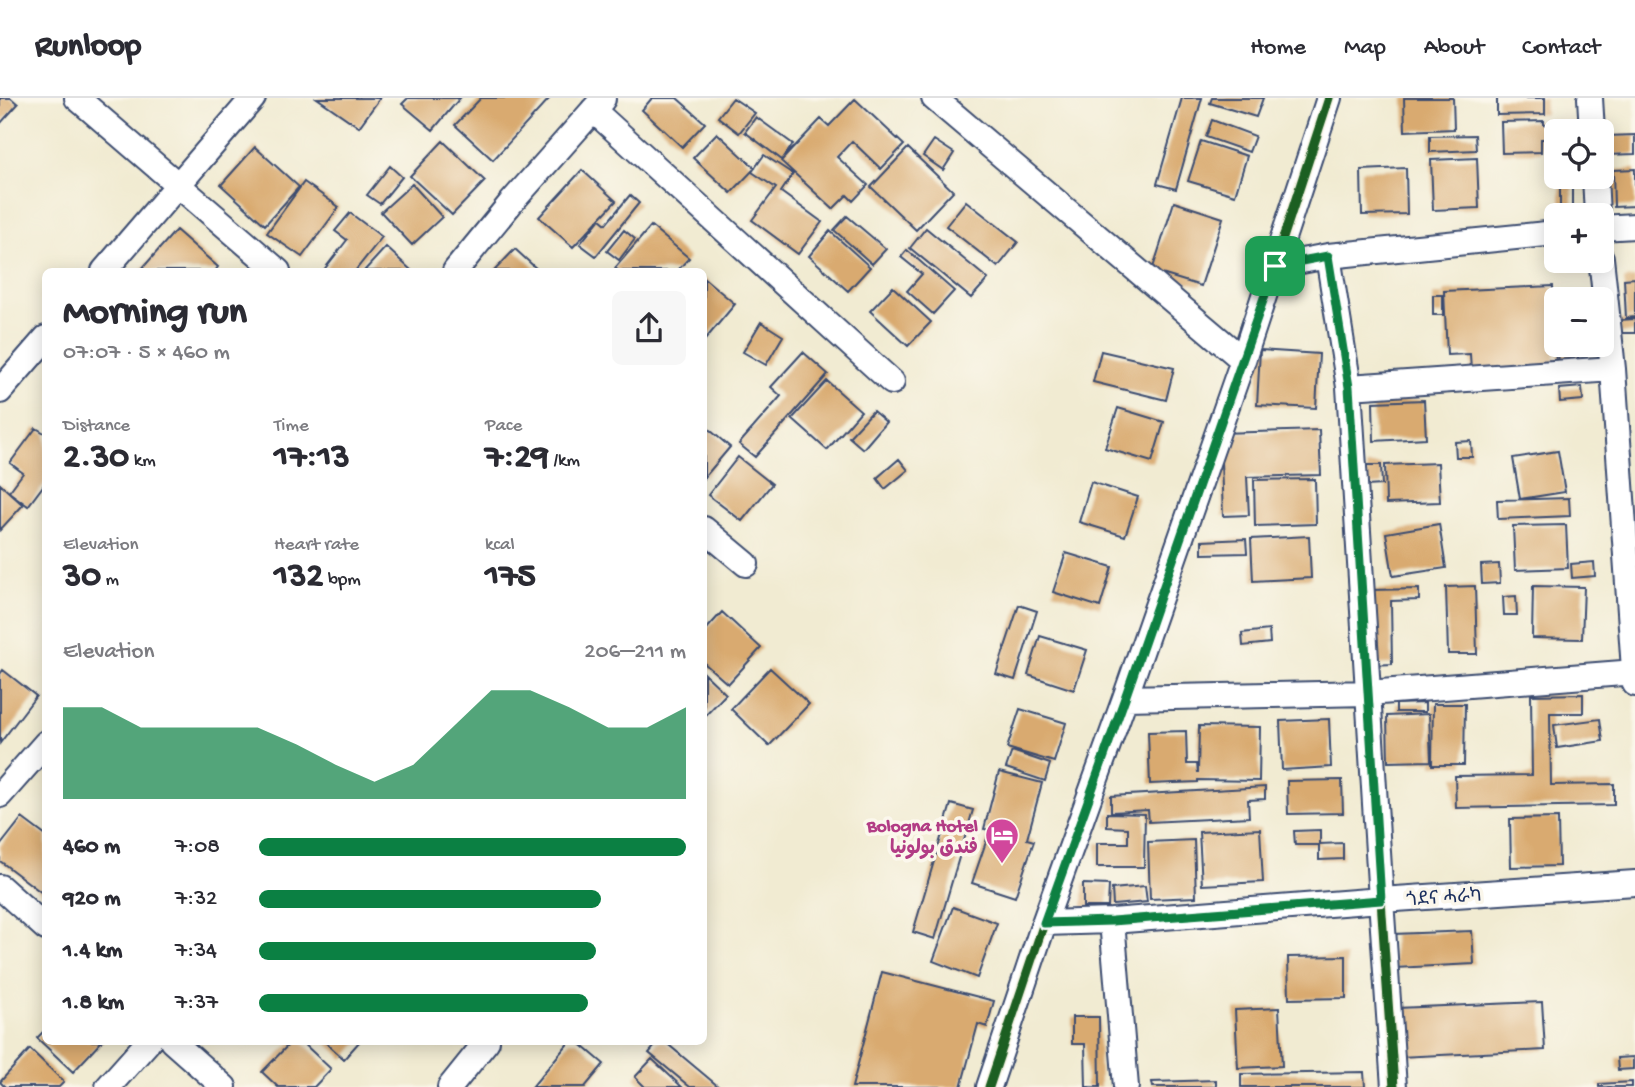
<!DOCTYPE html>
<html lang="en">
<head>
<meta charset="utf-8">
<style>
  :root { --surface:#fff; --page:#f7f7f7; --text:#2b2b33; --muted:#7c7c81; --line:#e1e1e2; --accent:#0b8043 }
  body { margin:0; font-family:"Gochi Hand","Playpen Sans Arabic","Noto Sans Ethiopic",sans-serif; background:var(--page); color:var(--text); height:100vh; display:flex; flex-direction:column; font-size:26px; white-space:nowrap }
  * { box-sizing:border-box; margin:0 }
  p { font-size:23px; color:var(--muted) }
  .icon { flex:none; width:38px; height:38px; fill:none; stroke:currentColor; stroke-width:2; stroke-linecap:round; stroke-linejoin:round }
  .map { position:relative; flex:1; overflow:hidden }
  .details { position:absolute; left:42px; top:170px; width:665px; height:777px; display:flex; flex-direction:column; background:var(--surface); border-radius:10px; box-shadow:0 4px 18px #0003 }
  .details>* { flex:none }
  .tools { position:absolute; left:1544px; top:21px; display:grid; gap:14px }
  .tools a { display:grid; place-items:center; width:70px; height:70px; border-radius:10px; background:var(--surface); box-shadow:0 4px 18px #0003; font-size:35px }
  .pin { position:absolute; display:grid; place-items:center; width:60px; height:60px; color:#fff; margin:-30px; border-radius:14px; box-shadow:0 4px 10px #0006 }
  .round { display:grid; place-items:center; flex:none; width:74px; height:74px; border-radius:10px; background:var(--page) }
  .head { display:flex; align-items:center; justify-content:space-between; height:119px; padding:0 21px }
  h1 { font-size:38px; font-weight:800; line-height:52px }
  .metrics { display:grid; grid-template-columns:repeat(3,1fr); gap:10px; height:119px; padding:7px 21px }
  .metrics div { display:grid; align-content:center }
  .metrics b { font-size:35px; font-weight:800 }
  .metrics small { font-size:19px; font-weight:400 }
  .metrics p { font-size:19px }
  .chart { height:196px; padding:14px 21px }
  .chart p { display:flex; justify-content:space-between }
  .chart svg { width:100%; height:126px; margin-top:7px; fill:var(--accent); opacity:.7 }
  ul { padding:0 21px; list-style:none; font-size:23px }
  li { display:grid; grid-template-columns:112px 84px 1fr; align-items:center; height:52px }
  li i { height:18px; border-radius:9px; background:var(--accent) }
  header { display:flex; align-items:center; gap:42px; box-sizing:border-box; height:98px; padding:0 35px; background:var(--surface); border-bottom:2px solid var(--line) }
  header strong { font-size:33px }
  nav { display:flex; gap:38px; margin-inline-start:auto; font-size:24px }
  .map>svg:first-child { display:block }
  .building { fill:#d9aa6f }
  .lines { fill:none; stroke-linecap:round; stroke-linejoin:round }
  .street-casing { stroke:#3b4b6f; stroke-width:28 }
  .street { stroke:#fff; stroke-width:24 }
  .cycleway-casing { stroke:#fbf7ec; stroke-width:13 }
  .cycleway { stroke:#1b5e20; stroke-width:9 }
  .route-casing { stroke:#fff; stroke-width:14 }
  .route { stroke:#0b8043; stroke-width:9 }
  .labels { text-anchor:middle; stroke-width:7; stroke-linejoin:round; paint-order:stroke }
  .hotel-label { font-size:19px; font-weight:bold; fill:#b23c85; stroke:#fbf7ec; text-anchor:end }
  .street-label { font-size:19px; fill:#1b2f5e; stroke:#fbf7ec }
</style>
</head>
<body>
<header>
<strong>Runloop</strong>
<nav><a>Home</a><a>Map</a><a>About</a><a>Contact</a></nav>
</header>
<div class="map">
<svg width="1635" height="989" viewBox="0 0 1635 989">
  <rect width="100%" height="100%" fill="#fbf7ec"/>
  <filter id="ink" filterUnits="userSpaceOnUse"><feTurbulence type="fractalNoise" baseFrequency=".0143" numOctaves="2"/><feDisplacementMap in="SourceGraphic" scale="14" xChannelSelector="R" yChannelSelector="G"/><feConvolveMatrix kernelMatrix="1 2 1 2 8 2 1 2 1" color-interpolation-filters="sRGB"/></filter>
  <filter id="wash" filterUnits="userSpaceOnUse"><feTurbulence type="fractalNoise" baseFrequency=".00686" numOctaves="4" result="noise"/><feDisplacementMap in="SourceGraphic" scale="28" xChannelSelector="R" yChannelSelector="G"/><feGaussianBlur stdDeviation="1.57" result="paint"/><feColorMatrix in="noise" values="0 0 0 0 0 0 0 0 0 0 0 0 0 0 0 0 0 1.4 0 .05"/><feComposite in="paint" operator="in"/></filter>
  <g filter="url(#wash)">
    <rect width="100%" height="100%" fill="#f1ebd2"/>
    <g id="blocks">
      <path class="building" d="M 0,0 L 11,0 L 18,6 L 0,26 Z
        M 317,0 L 380,0 L 359,29 Z
        M 408,0 L 460,0 L 433,32 L 402,6 Z
        M 481,0 L 550,0 L 493,62 L 455,27 Z
        M 652,0 L 677,0 L 705,25 L 682,49 L 642,12 Z
        M 733,0 L 755,15 L 739,35 L 718,19 Z
        M 1182,0 L 1202,0 L 1176,91 L 1157,86 Z
        M 1212,0 L 1263,0 L 1256,19 L 1210,5 Z
        M 1404,0 L 1453,0 L 1454,31 L 1405,33 Z
        M 1497,0 L 1545,0 L 1545,16 L 1497,17 Z
        M 855,1 L 904,47 L 881,71 L 852,43 L 837,59 L 868,87 L 853,103 L 847,97 L 833,111 L 781,63 L 821,21 L 829,28 Z
        M 756,19 L 793,46 L 782,62 L 745,34 Z
        M 1212,22 L 1255,38 L 1249,54 L 1206,39 Z
        M 1544,23 L 1544,27 L 1570,27 L 1570,33 L 1556,33 L 1556,41 L 1541,41 L 1541,54 L 1502,55 L 1501,24 Z
        M 717,35 L 755,70 L 731,95 L 693,60 Z
        M 1475,37 L 1476,52 L 1430,54 L 1430,38 Z
        M 1635,37 L 1635,56 L 1606,57 L 1606,38 Z
        M 934,42 L 954,55 L 943,72 L 923,58 Z
        M 443,43 L 485,83 L 452,117 L 410,78 Z
        M 1201,43 L 1247,58 L 1235,97 L 1188,83 Z
        M 255,49 L 299,89 L 265,127 L 221,87 Z
        M 908,50 L 953,93 L 916,132 L 871,89 Z
        M 764,57 L 793,76 L 781,94 L 822,124 L 798,156 L 752,122 L 776,90 L 752,74 Z
        M 1477,60 L 1479,110 L 1433,112 L 1431,62 Z
        M 390,68 L 402,79 L 380,106 L 367,97 Z
        M 1406,70 L 1407,116 L 1362,117 L 1361,72 Z
        M 1635,71 L 1635,108 L 1614,109 L 1613,72 Z
        M 582,72 L 616,103 L 573,149 L 539,119 Z
        M 1560,79 L 1572,79 L 1572,113 L 1560,113 Z
        M 304,84 L 339,109 L 302,159 L 267,135 Z
        M 412,86 L 442,119 L 412,147 L 381,114 Z
        M 630,97 L 639,105 L 596,158 L 580,146 L 600,121 L 606,126 Z
        M 966,103 L 1018,144 L 998,169 L 946,128 Z
        M 1174,104 L 1223,120 L 1201,188 L 1152,173 Z
        M 350,115 L 382,139 L 355,173 L 323,173 L 347,142 L 335,133 Z
        M 847,118 L 886,151 L 872,166 L 834,132 Z
        M 651,128 L 689,160 L 677,173 L 619,173 L 615,170 Z
        M 926,130 L 988,181 L 971,200 L 910,150 Z
        M 176,132 L 218,169 L 215,173 L 140,173 Z
        M 624,132 L 635,141 L 619,162 L 607,153 Z
        M 830,133 L 870,169 L 848,193 L 809,158 Z
        M 386,149 L 412,173 L 364,173 Z
        M 515,151 L 539,173 L 494,173 Z
        M 907,152 L 954,193 L 933,216 L 907,193 L 922,176 L 901,159 Z
        M 704,180 L 735,206 L 704,243 Z
        M 1635,180 L 1635,219 L 1626,220 L 1624,181 Z
        M 1553,188 L 1556,268 L 1471,272 L 1470,256 L 1447,257 L 1444,193 Z
        M 893,189 L 931,224 L 908,248 L 870,213 Z
        M 1433,197 L 1443,197 L 1443,217 L 1433,217 Z
        M 1635,221 L 1635,235 L 1620,235 L 1619,222 Z
        M 761,224 L 783,238 L 766,267 L 743,254 Z
        M 1558,247 L 1578,247 L 1578,268 L 1559,269 Z
        M 1260,252 L 1319,256 L 1316,310 L 1257,307 Z
        M 1101,253 L 1174,270 L 1166,302 L 1093,284 Z
        M 803,254 L 828,276 L 755,359 L 739,346 L 781,298 L 771,289 Z
        M 827,283 L 861,313 L 827,352 L 792,321 Z
        M 1582,289 L 1583,302 L 1560,304 L 1559,291 Z
        M 1424,302 L 1426,340 L 1374,343 L 1373,304 Z
        M 1118,310 L 1164,324 L 1152,364 L 1105,350 Z
        M 873,313 L 886,324 L 863,351 L 849,339 Z
        M 704,327 L 730,349 L 704,380 Z
        M 36,330 L 46,336 L 46,384 L 28,408 L 9,394 L 23,375 L 10,365 Z
        M 1319,332 L 1321,377 L 1247,379 L 1249,417 L 1223,418 L 1220,335 Z
        M 1471,343 L 1472,359 L 1456,359 L 1455,344 Z
        M 1558,353 L 1565,394 L 1520,401 L 1513,360 Z
        M 738,359 L 772,386 L 742,423 L 708,397 Z
        M 899,361 L 908,372 L 885,391 L 877,380 Z
        M 1438,365 L 1440,404 L 1386,406 L 1385,367 Z
        M 1366,367 L 1381,367 L 1382,387 L 1367,388 Z
        M 1315,381 L 1316,426 L 1255,428 L 1254,382 Z
        M 1091,384 L 1138,399 L 1125,438 L 1079,424 Z
        M 0,386 L 23,407 L 0,432 Z
        M 1569,400 L 1570,418 L 1498,421 L 1497,402 Z
        M 1439,426 L 1446,470 L 1393,478 L 1386,435 Z
        M 1566,427 L 1568,470 L 1515,472 L 1513,428 Z
        M 1309,438 L 1311,480 L 1253,483 L 1251,441 Z
        M 1246,441 L 1247,455 L 1202,456 L 1202,443 Z
        M 1066,455 L 1112,469 L 1100,509 L 1053,494 Z
        M 1594,464 L 1595,478 L 1572,480 L 1571,466 Z
        M 1499,466 L 1500,485 L 1482,486 L 1481,467 Z
        M 1475,488 L 1477,556 L 1448,556 L 1446,489 Z
        M 1533,488 L 1584,489 L 1582,541 L 1532,540 Z
        M 1419,491 L 1419,502 L 1391,503 L 1392,566 L 1373,567 L 1371,492 Z
        M 1516,498 L 1517,517 L 1504,517 L 1503,499 Z
        M 1019,507 L 1037,513 L 1015,582 L 996,576 Z
        M 722,514 L 761,550 L 728,586 L 704,565 L 704,534 Z
        M 1269,532 L 1270,545 L 1243,548 L 1242,535 Z
        M 1040,538 L 1087,552 L 1074,592 L 1028,577 Z
        M 770,570 L 809,606 L 769,648 L 731,611 Z
        M 3,572 L 36,598 L 0,645 L 0,576 Z
        M 704,575 L 726,596 L 704,619 Z
        M 1583,596 L 1583,615 L 1550,615 L 1551,687 L 1614,686 L 1614,707 L 1456,710 L 1455,678 L 1532,677 L 1531,597 Z
        M 1425,605 L 1425,614 L 1396,614 L 1396,606 Z
        M 1433,606 L 1465,606 L 1464,667 L 1432,667 Z
        M 1020,611 L 1066,625 L 1054,664 L 1007,650 Z
        M 1429,616 L 1431,663 L 1388,664 L 1387,618 Z
        M 1329,621 L 1331,669 L 1282,672 L 1280,623 Z
        M 1600,621 L 1603,643 L 1557,650 L 1554,627 Z
        M 1199,628 L 1260,629 L 1259,683 L 1198,682 L 1198,684 L 1150,686 L 1148,634 L 1186,633 L 1187,666 L 1197,666 L 1198,675 Z
        M 1012,653 L 1050,666 L 1045,683 L 1006,670 Z
        M 999,674 L 1042,685 L 1027,741 L 1034,743 L 1015,799 L 972,785 L 990,732 L 984,731 Z
        M 1342,682 L 1343,715 L 1288,716 L 1287,683 Z
        M 1265,689 L 1265,701 L 1248,702 L 1249,719 L 1149,724 L 1148,712 L 1111,714 L 1111,698 Z
        M 951,706 L 973,712 L 935,841 L 913,834 Z
        M 1107,715 L 1145,716 L 1144,769 L 1097,769 L 1097,745 L 1128,745 L 1128,730 L 1107,729 Z
        M 22,720 L 46,738 L 46,798 L 0,763 L 0,748 Z
        M 1558,720 L 1559,768 L 1511,769 L 1510,721 Z
        M 1260,731 L 1263,784 L 1202,787 L 1199,734 Z
        M 1320,732 L 1320,746 L 1343,745 L 1343,761 L 1319,762 L 1319,747 L 1295,747 L 1294,733 Z
        M 1194,742 L 1196,799 L 1150,801 L 1148,744 Z
        M 1083,786 L 1109,787 L 1108,809 L 1083,809 Z
        M 1145,788 L 1147,804 L 1113,807 L 1112,791 Z
        M 953,809 L 997,825 L 977,880 L 933,863 Z
        M 1472,833 L 1474,866 L 1394,870 L 1393,836 Z
        M 1346,858 L 1346,900 L 1289,901 L 1288,859 Z
        M 882,874 L 994,903 L 987,929 L 978,926 L 961,989 L 852,989 Z
        M 1542,904 L 1545,952 L 1399,959 L 1397,910 Z
        M 1279,910 L 1282,968 L 1238,970 L 1235,912 Z
        M 1072,919 L 1099,919 L 1100,989 L 1086,989 L 1085,946 L 1072,946 Z
        M 46,931 L 46,943 L 102,943 L 73,974 L 37,940 Z
        M 292,943 L 301,943 L 331,971 L 314,989 L 278,989 L 262,974 Z
        M 324,943 L 360,943 L 344,961 Z
        M 570,943 L 577,943 L 604,966 L 585,989 L 532,989 Z
        M 659,943 L 664,943 L 719,989 L 690,989 L 649,955 Z
        M 30,951 L 64,984 L 59,989 L 5,989 L 0,984 Z
        M 1633,959 L 1633,971 L 1618,972 L 1617,960 Z
        M 652,961 L 682,989 L 645,989 L 635,979 Z
        M 1364,974 L 1365,989 L 1241,989 L 1241,976 Z
        M 1216,982 L 1216,989 L 1153,989 L 1152,984 Z
        M 1632,984 L 1632,989 L 1599,989 L 1599,986 Z"/>
    </g>
  </g>
  <g filter="url(#ink)">
    <use href="#blocks" fill-opacity="0" stroke="#3b4b6f" stroke-width="2"/>
    <g class="lines">
      <g class="street-casing">
        <path id="street" d="M 77,0 L 278,173
          M 934,0 L 1243,262
          M 1590,0 L 1592,33
          M 593,12 L 892,284
          M 1595,79 L 1597,117
          M 1601,130 L 1635,128
          M 1328,158 L 1349,289 L 1381,802 L 1394,989
          M 1601,160 L 1613,271 L 1635,586
          M 1275,168 L 1328,158 L 1556,135
          M 104,173 L 253,0
          M 455,173 L 510,106 L 603,1
          M 1349,289 L 1613,271
          M 0,293 L 46,240
          M 704,431 L 746,466
          M 1125,600 L 1368,595 L 1635,574
          M 0,697 L 46,645
          M 0,789 L 46,830
          M 1112,823 L 1126,989
          M 1044,825 L 1112,823 L 1381,802 L 1635,785
          M 172,943 L 224,989
          M 108,989 L 149,943
          M 450,989 L 487,943
          M 989,989 L 1044,825 L 1125,600 L 1243,262 L 1329,0"/>
      </g>
      <use href="#street" class="street"/>
      <g class="cycleway-casing">
        <path id="cycleway" d="M 1328,158 L 1349,289 L 1381,802 L 1394,989
          M 989,989 L 1044,825 L 1125,600 L 1243,262 L 1329,0"/>
      </g>
      <use href="#cycleway" class="cycleway"/>
    </g>
  </g>
  <g class="lines" filter="url(#ink)">
    <g class="route-casing">
      <path id="route" d="M 1328,158 L 1349,289 L 1381,802 L 1112,823 L 1044,825 L 1125,600 L 1275,168 Z"/>
    </g>
    <use href="#route" class="route"/>
  </g>
  <defs>
    <g id="hotel-pin" transform="scale(1.75)"><path d="M0 17L-7.5 6A9.5 9.5 0 1 1 7.5 6Z" fill="#d1479c" stroke="#fbf7ec"/><path d="M-6-4.5h1.5V1H6V5H4.5V3h-9V5H-6ZM-4 0a1.8 1.8 0 1 1 3.6 0ZM.5 0V-2.5h3Q6-2.5 6 0Z" fill="#fff"/></g>
  </defs>
  <g fill-rule="evenodd">
    <use href="#hotel-pin" x="1002" y="737"/>
  </g>
  <g class="labels">
    <g class="hotel-label">
      <text x="978" y="733">Bologna Hotel<tspan x="978" dy="22">فندق بولونيا</tspan></text>
    </g>
    <g class="street-label">
      <text transform="translate(1444 798) rotate(-4)" y="7">ጎደና ሓራካ</text>
    </g>
  </g>
</svg>
<div class="tools">
<a><svg class="icon" aria-label="locate" viewBox="0 0 24 24"><circle cx="12" cy="12" r="6"/><path d="M12 2v4M12 18v4M2 12h4M18 12h4"/></svg></a>
<a>+</a>
<a>−</a>
</div>
<div class="pin" style="left:1275px;top:168px;background:#1e9e55"><svg class="icon" aria-label="arrive" viewBox="0 0 24 24"><path d="M6 21V4h12l-3 4 3 4H6"/></svg></div>
<section class="details">
<div class="head"><div><h1>Morning run</h1><p>07:07 · 5 × 460 m</p></div><a class="round"><svg class="icon" aria-label="share" viewBox="0 0 24 24"><path d="M12 15V3M7 8l5-5 5 5M5 13v7h14v-7"/></svg></a></div>
<div class="metrics">
<div><p>Distance</p><b>2.30<small> km</small></b></div>
<div><p>Time</p><b>17:13</b></div>
<div><p>Pace</p><b>7:29<small> /km</small></b></div>
</div>
<div class="metrics">
<div><p>Elevation</p><b>30<small> m</small></b></div>
<div><p>Heart rate</p><b>132<small> bpm</small></b></div>
<div><p>kcal</p><b>175</b></div>
</div>
<div class="chart"><p><span>Elevation</span>206–211 m</p>
<svg viewBox="0 0 160 44" preserveAspectRatio="none"><path d="M0 44V12L10 12L20 19L30 19L40 19L50 19L60 25L70 32L80 38L90 32L100 19L110 6L120 6L130 12L140 19L150 19L160 12V44z"/></svg>
</div>
<ul>
<li><b>460 m</b>7:08<i style="width:100%"></i></li>
<li><b>920 m</b>7:32<i style="width:80%"></i></li>
<li><b>1.4 km</b>7:34<i style="width:79%"></i></li>
<li><b>1.8 km</b>7:37<i style="width:77%"></i></li>
</ul>
</section>
</div>
</body>
</html>
